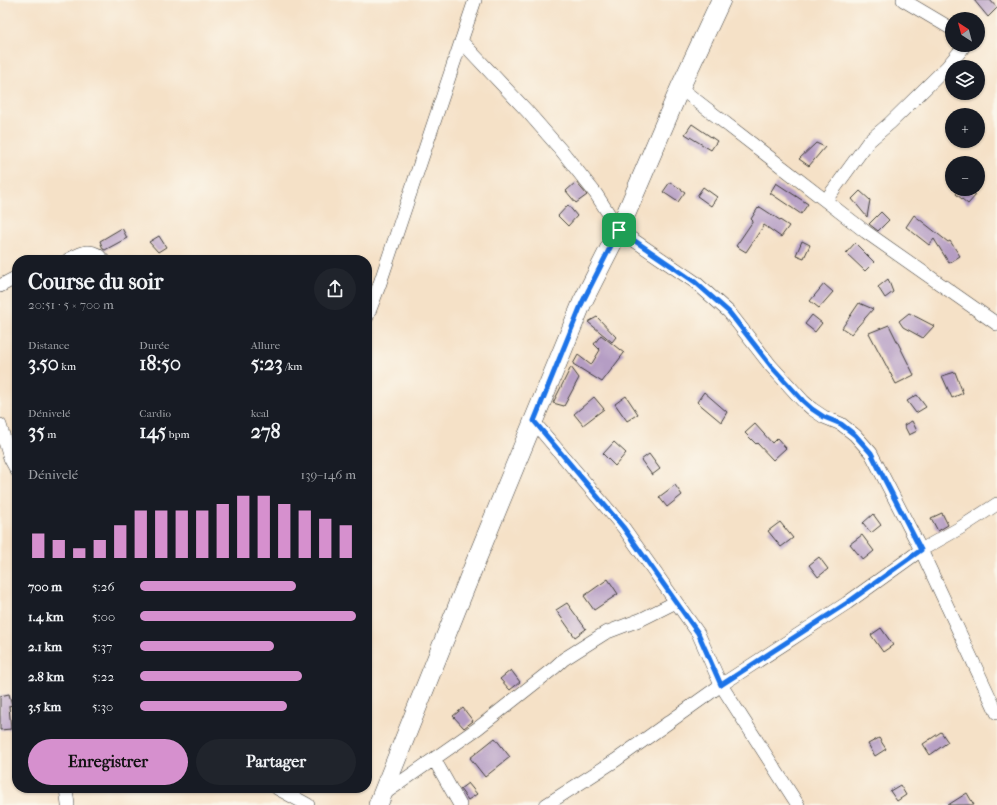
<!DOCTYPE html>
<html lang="fr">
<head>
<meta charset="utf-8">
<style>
  :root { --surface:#171b24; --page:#20242c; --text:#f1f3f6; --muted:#9ea1a6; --accent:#d690ce }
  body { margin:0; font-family:"IM FELL French Canon",serif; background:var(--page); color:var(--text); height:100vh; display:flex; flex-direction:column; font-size:15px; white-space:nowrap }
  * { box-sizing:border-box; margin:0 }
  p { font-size:13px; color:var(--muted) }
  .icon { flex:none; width:22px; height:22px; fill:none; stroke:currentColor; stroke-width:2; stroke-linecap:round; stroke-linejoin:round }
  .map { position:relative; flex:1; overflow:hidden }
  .sheet { position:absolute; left:12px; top:255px; width:360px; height:538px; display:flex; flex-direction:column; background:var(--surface); border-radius:16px; box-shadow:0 1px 3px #0004 }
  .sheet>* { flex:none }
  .needle { width:26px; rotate:324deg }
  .buttons { position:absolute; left:945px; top:12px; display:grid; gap:8px }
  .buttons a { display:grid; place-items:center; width:40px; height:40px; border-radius:50%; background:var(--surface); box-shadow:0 1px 3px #0004; font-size:20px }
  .pin { position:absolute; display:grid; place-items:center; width:34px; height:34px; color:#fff; margin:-17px; border-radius:8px; box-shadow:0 2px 6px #0006 }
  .round { display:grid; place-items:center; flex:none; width:42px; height:42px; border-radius:21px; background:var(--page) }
  .overview { display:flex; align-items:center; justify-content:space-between; height:68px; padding:0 16px }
  h1 { font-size:22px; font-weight:700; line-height:30px }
  .metrics { display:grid; grid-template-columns:repeat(3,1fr); gap:6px; height:68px; padding:4px 16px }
  .metrics div { display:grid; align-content:center }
  .metrics b { font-size:20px; font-weight:700 }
  .metrics small { font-size:11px; font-weight:400 }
  .metrics p { font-size:11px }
  .chart { height:112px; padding:8px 16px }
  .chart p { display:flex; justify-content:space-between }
  .chart svg { width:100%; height:72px; margin-top:4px; stroke:var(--accent); stroke-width:6 }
  .button { display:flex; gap:8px; margin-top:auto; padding:8px 16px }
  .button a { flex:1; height:46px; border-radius:24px; background:var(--accent); color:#111; font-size:16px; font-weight:700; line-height:46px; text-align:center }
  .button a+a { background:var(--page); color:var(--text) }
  ul { padding:0 16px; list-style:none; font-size:13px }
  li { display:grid; grid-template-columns:64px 48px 1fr; align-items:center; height:30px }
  li i { height:10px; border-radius:5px; background:var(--accent) }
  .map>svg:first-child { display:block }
  .building { fill:#b59dc4 }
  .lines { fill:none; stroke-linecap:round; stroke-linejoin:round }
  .street-casing { stroke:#3d3a36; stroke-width:14 }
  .secondary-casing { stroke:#3d3a36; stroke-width:20 }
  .street { stroke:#fff; stroke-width:13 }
  .secondary { stroke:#fff; stroke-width:19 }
  .route-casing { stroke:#fff; stroke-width:8 }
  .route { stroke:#1a73e8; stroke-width:5 }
</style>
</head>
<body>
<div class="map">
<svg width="997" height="805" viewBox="0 0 997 805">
  <rect width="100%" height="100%" fill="#fbf7ec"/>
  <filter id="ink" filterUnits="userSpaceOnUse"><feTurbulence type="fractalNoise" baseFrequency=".025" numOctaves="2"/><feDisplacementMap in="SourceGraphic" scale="8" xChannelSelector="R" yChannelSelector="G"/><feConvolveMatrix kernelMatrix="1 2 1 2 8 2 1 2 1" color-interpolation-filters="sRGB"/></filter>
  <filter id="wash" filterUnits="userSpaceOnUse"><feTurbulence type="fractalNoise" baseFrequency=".012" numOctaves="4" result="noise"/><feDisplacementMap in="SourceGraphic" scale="16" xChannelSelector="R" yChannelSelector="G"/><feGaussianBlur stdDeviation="0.9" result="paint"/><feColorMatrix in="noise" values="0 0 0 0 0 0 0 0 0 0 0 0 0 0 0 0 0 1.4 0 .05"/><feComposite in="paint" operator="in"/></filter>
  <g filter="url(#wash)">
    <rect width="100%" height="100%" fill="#f5e1c7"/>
    <g id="blocks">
      <path class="building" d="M 974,0 L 990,0 L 997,8 L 988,17 Z
        M 692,124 L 717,141 L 711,150 L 685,134 Z
        M 816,143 L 825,147 L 809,166 L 799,159 Z
        M 576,182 L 587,195 L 576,203 L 566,191 Z
        M 670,182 L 685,192 L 678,202 L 663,192 Z
        M 776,183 L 808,204 L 801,214 L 770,193 Z
        M 703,187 L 717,197 L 711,206 L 697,196 Z
        M 960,189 L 968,189 L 976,195 L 968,204 L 956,194 Z
        M 860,191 L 870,200 L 867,217 L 852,199 Z
        M 568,205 L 577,216 L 568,226 L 558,216 Z
        M 760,207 L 789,226 L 781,237 L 764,225 L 746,252 L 736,246 L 753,221 L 751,219 L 758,208 L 759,209 Z
        M 881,212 L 889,220 L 878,231 L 869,224 Z
        M 914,215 L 948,242 L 950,241 L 960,256 L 949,263 L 934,239 L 929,245 L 906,227 Z
        M 122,228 L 127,238 L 105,250 L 103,249 L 100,241 Z
        M 159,236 L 166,247 L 158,252 L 149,242 Z
        M 802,241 L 810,245 L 804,258 L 796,255 Z
        M 855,243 L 874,262 L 865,271 L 846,253 Z
        M 888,279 L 893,292 L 885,298 L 878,287 Z
        M 824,284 L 833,292 L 819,308 L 810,301 Z
        M 859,303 L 873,309 L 851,334 L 842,328 Z
        M 909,313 L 934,326 L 923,338 L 903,327 L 899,321 Z
        M 812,315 L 822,323 L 815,332 L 805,324 Z
        M 597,317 L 616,337 L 612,342 L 588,322 Z
        M 889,325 L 914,375 L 896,384 L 869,333 Z
        M 601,335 L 624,353 L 602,382 L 573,364 L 578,355 L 591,365 L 600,350 L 594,344 Z
        M 571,367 L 579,378 L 564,406 L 553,403 Z
        M 955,372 L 963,393 L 952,398 L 942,376 Z
        M 704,392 L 727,412 L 721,422 L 697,402 Z
        M 917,395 L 926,407 L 916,413 L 907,401 Z
        M 626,396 L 638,414 L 627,421 L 615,404 Z
        M 594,397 L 604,409 L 583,425 L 574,414 Z
        M 912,421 L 917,431 L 909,435 L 904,425 Z
        M 755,424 L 772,443 L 777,438 L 786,448 L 773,460 L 757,443 L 756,444 L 745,433 Z
        M 614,442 L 626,453 L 615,466 L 603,454 Z
        M 649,454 L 660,469 L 652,475 L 641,460 Z
        M 675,485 L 682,495 L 667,507 L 659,497 Z
        M 942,513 L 948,525 L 938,531 L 931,518 Z
        M 873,514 L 881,525 L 871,533 L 863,523 Z
        M 780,522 L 793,538 L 781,547 L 768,531 Z
        M 862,535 L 874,551 L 863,560 L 850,544 Z
        M 819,557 L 828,569 L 818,577 L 809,565 Z
        M 608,579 L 618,594 L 594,610 L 584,596 Z
        M 567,603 L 586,629 L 575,637 L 556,610 Z
        M 881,628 L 893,645 L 883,652 L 871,635 Z
        M 511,670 L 520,682 L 510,690 L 500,679 Z
        M 9,694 L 12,705 L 9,706 L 11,729 L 0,730 L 0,696 Z
        M 463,708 L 473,721 L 464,728 L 453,716 Z
        M 941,732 L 948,742 L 930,755 L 923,744 Z
        M 495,738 L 510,757 L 485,777 L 470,758 Z
        M 879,738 L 886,749 L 875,756 L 868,744 Z
        M 468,783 L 477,794 L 468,800 L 460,789 Z
        M 900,785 L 906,795 L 897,801 L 890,791 Z
        M 967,793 L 974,805 L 948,805 Z"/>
    </g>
  </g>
  <g filter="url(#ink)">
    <use href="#blocks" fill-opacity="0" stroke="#3d3a36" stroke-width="1"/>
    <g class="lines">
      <g class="street-casing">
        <path id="street" d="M 903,0 L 952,29
          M 461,41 L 527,111 L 561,150 L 596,194 L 619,230 L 695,282 L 729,312 L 771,366 L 803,401 L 812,409 L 824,417 L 841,424 L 855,435 L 871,453 L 921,550 L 997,713
          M 680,88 L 866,232 L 997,324
          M 826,200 L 869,141 L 890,123 L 947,67 L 962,49 L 963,45
          M 68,260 C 81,253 92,246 103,260
          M 0,286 L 17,277
          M 367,317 L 379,286 L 475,0
          M 533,421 L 623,527 L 698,633 L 721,685 L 798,805
          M 0,425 L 10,458 L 17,471
          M 434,759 L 460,805
          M 66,788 L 68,805
          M 277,788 L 308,805
          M 381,796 L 478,728 L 554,668 L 564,659 L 605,633 L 642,619 L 676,602
          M 546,805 L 616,760 L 721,685 L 847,603 L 921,550 L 960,528 L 997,504"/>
      </g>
      <g class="secondary-casing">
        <path id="secondary" d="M 378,805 L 475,563 L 582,303 L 619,230 L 680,88 L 721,0"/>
      </g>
      <use href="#street" class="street"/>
      <use href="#secondary" class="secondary"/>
    </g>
  </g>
  <g class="lines" filter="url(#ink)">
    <g class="route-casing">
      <path id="route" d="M 619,230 L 695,282 L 729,312 L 771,366 L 803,401 L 812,409 L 824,417 L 841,424 L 855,435 L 871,453 L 921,550 L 847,603 L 721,685 L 698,633 L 623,527 L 534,421 L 582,303 Z"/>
    </g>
    <use href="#route" class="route"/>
  </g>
</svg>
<div class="buttons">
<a><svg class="needle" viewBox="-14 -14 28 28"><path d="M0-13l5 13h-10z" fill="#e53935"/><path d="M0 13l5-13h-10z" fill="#9ea1a6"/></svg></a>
<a><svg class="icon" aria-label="layers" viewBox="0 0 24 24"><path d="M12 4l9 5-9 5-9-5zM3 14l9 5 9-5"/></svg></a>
<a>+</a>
<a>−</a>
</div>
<div class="pin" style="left:619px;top:230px;background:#1e9e55"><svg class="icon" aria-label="arrive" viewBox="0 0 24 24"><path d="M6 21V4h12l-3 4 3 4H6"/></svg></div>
<section class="sheet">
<div class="overview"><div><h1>Course du soir</h1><p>20:51 · 5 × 700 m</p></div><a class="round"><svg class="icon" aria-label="share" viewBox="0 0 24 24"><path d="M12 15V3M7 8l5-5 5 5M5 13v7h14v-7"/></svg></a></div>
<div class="metrics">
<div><p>Distance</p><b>3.50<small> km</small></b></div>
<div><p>Durée</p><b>18:50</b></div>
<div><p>Allure</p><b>5:23<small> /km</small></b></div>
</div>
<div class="metrics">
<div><p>Dénivelé</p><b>35<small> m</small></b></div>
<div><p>Cardio</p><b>145<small> bpm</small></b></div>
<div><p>kcal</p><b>278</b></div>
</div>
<div class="chart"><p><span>Dénivelé</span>139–146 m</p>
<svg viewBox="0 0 160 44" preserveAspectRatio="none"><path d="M5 44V29M15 44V33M25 44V38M35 44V33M45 44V24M55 44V15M65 44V15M75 44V15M85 44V15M95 44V11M105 44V6M115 44V6M125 44V11M135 44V15M145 44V20M155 44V24"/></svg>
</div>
<ul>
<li><b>700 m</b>5:26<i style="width:72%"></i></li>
<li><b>1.4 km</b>5:00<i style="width:100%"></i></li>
<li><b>2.1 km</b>5:37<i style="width:62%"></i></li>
<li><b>2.8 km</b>5:22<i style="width:75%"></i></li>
<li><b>3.5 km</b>5:30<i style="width:68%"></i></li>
</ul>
<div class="button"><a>Enregistrer</a><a>Partager</a></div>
</section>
</div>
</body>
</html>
